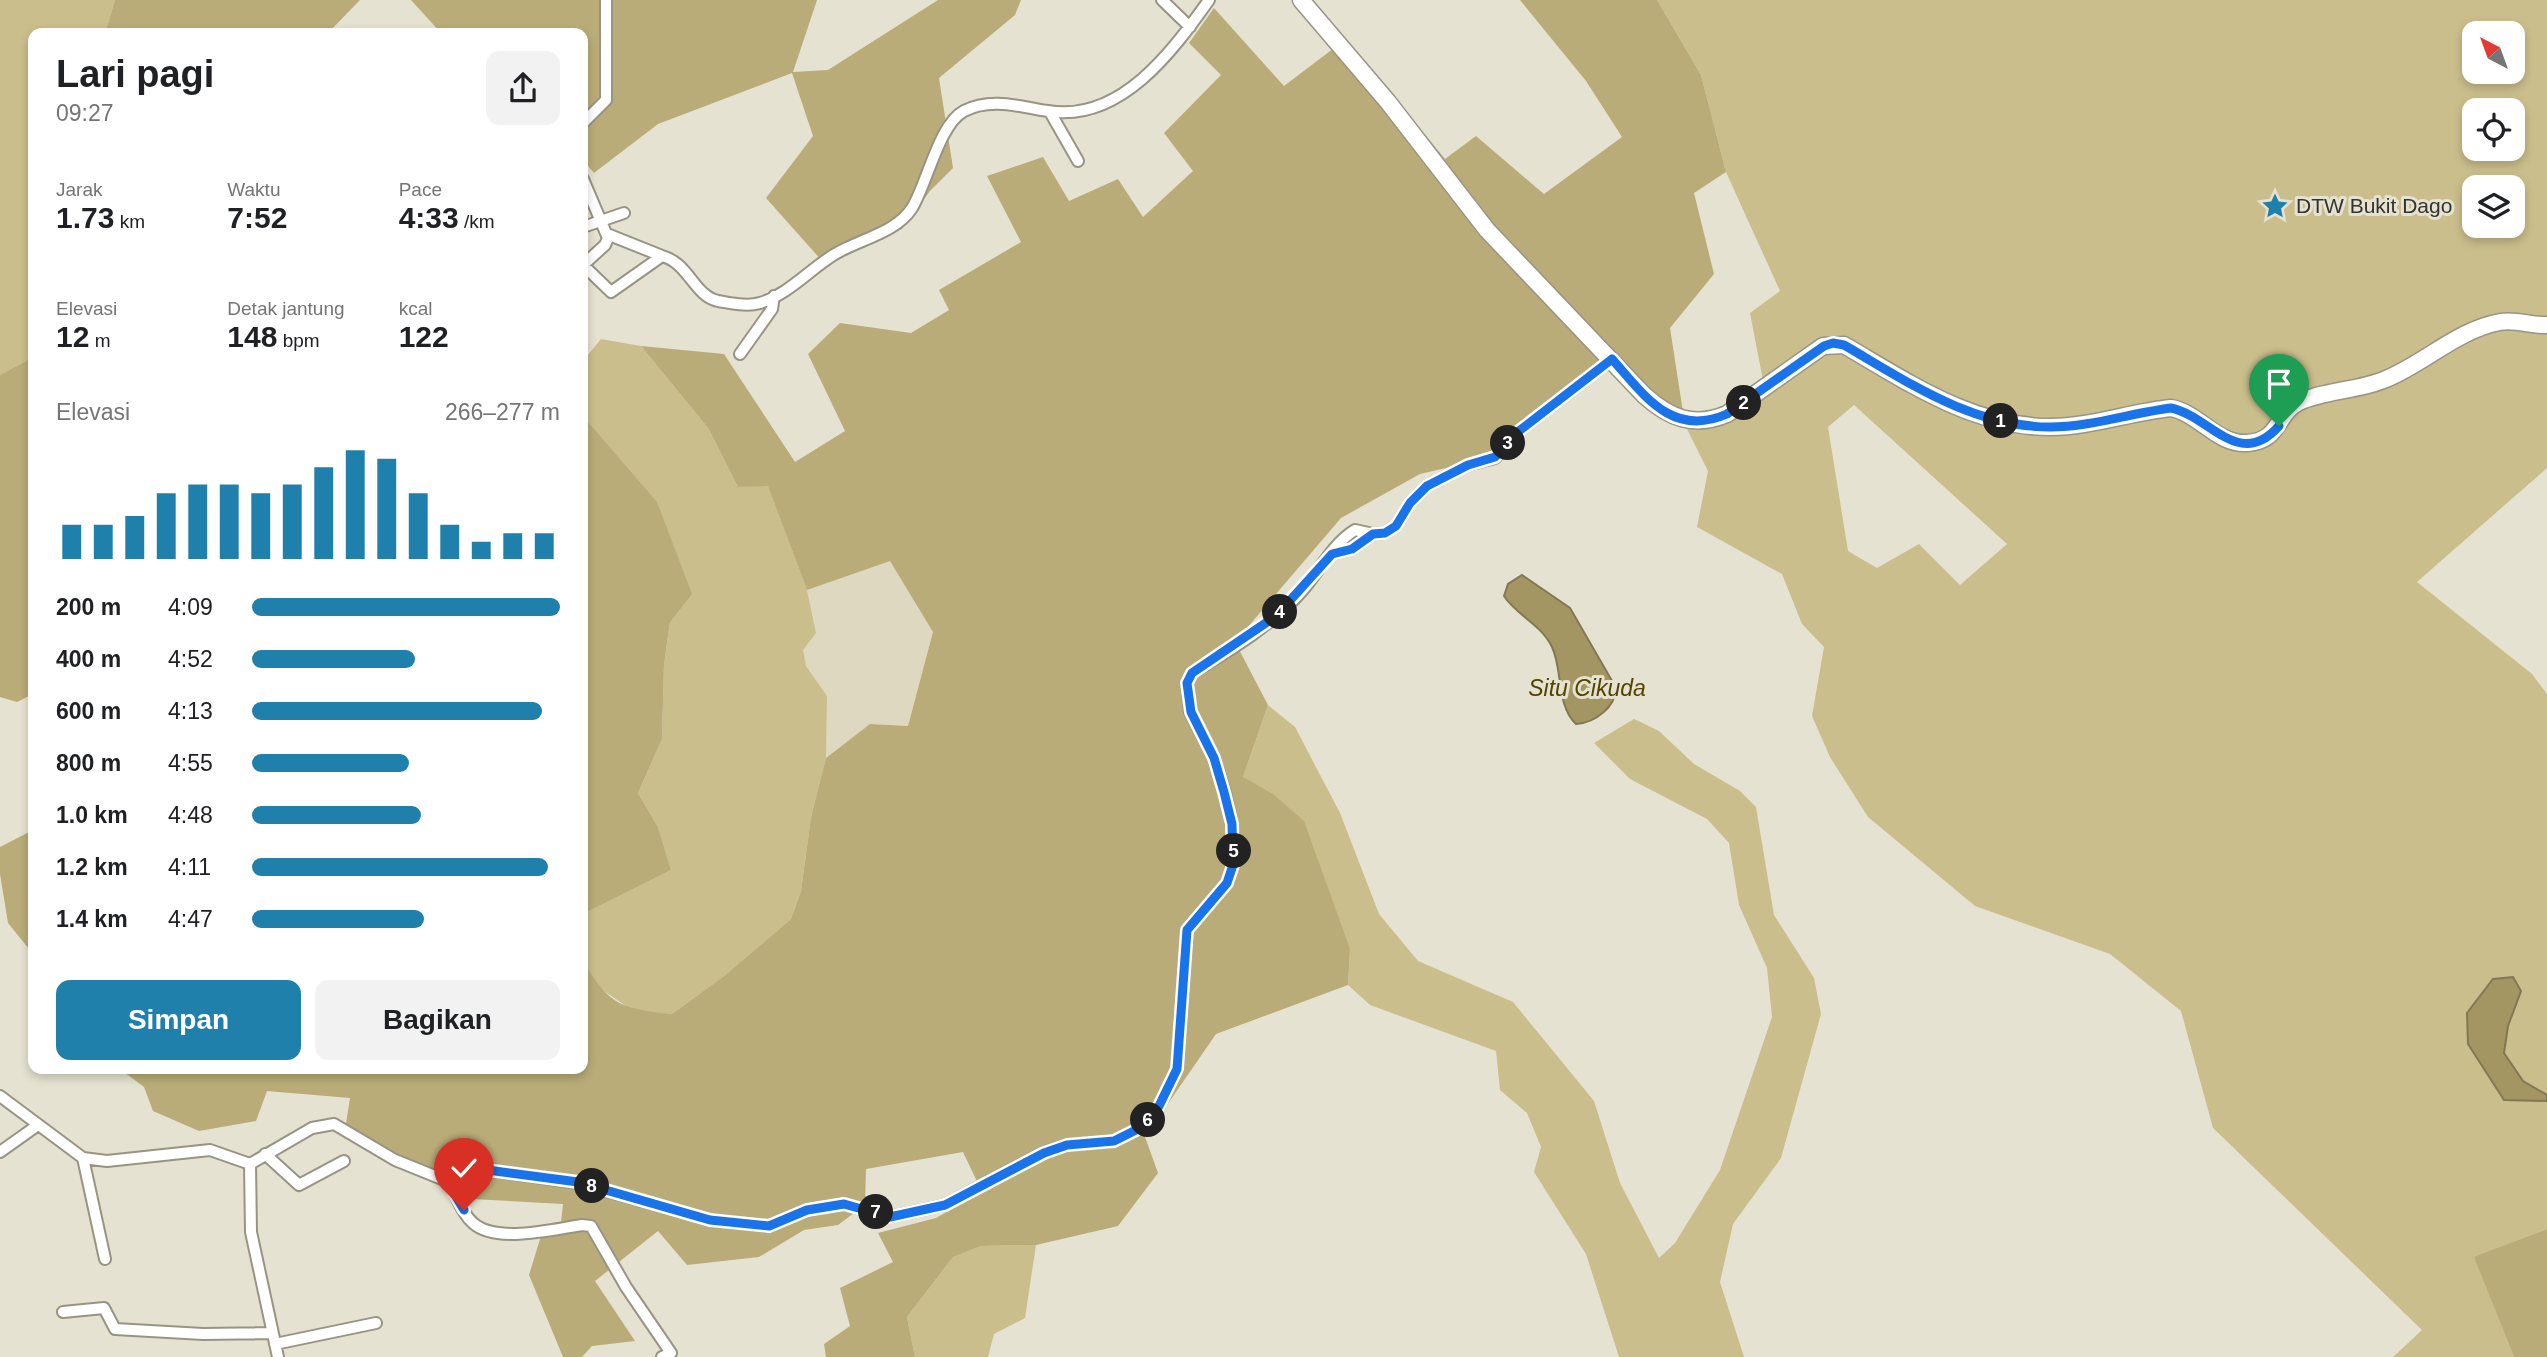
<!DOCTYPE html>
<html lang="id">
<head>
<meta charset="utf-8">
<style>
  :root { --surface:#fff; --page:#f2f2f2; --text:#202124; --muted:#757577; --accent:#1f80ac }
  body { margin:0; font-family:Arial,sans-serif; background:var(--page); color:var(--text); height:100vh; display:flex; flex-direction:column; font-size:26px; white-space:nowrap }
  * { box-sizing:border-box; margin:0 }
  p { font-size:23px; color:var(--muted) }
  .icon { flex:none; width:38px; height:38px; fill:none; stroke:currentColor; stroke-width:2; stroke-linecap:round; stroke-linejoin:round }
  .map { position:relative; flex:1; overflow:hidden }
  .side { position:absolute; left:28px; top:28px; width:560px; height:1046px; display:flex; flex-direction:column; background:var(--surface); border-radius:14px; box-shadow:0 4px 10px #0003 }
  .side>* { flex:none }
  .needle { width:46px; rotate:319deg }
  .buttons { position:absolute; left:2462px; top:21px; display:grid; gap:14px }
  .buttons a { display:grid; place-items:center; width:63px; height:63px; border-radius:14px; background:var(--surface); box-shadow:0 4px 10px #0003; font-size:35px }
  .pin { position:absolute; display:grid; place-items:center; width:60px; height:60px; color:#fff; margin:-72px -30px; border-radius:50% 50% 50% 0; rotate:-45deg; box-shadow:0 0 7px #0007 }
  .pin .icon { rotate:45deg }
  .km { position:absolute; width:35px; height:35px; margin:-18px; border-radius:50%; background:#222; color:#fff; font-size:19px; line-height:35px; text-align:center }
  .round { display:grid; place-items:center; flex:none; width:74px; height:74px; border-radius:14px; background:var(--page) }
  .overview { display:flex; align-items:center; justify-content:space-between; height:119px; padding:0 28px }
  h1 { font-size:38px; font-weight:700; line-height:52px }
  .metrics { display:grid; grid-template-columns:repeat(3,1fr); gap:10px; height:119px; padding:7px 28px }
  .metrics div { display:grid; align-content:center }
  .metrics b { font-size:30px; font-weight:700 }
  .metrics small { font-size:19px; font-weight:400 }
  .metrics p { font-size:19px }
  .chart { height:196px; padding:14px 28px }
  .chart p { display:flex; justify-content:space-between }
  .chart svg { width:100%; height:126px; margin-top:7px; stroke:var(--accent); stroke-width:6 }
  .button { display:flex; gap:14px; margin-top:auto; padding:14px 28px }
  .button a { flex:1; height:80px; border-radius:14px; background:var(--accent); color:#fff; font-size:28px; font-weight:700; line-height:80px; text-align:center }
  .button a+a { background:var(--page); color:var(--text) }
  ul { padding:0 28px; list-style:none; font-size:23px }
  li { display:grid; grid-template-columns:112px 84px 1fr; align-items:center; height:52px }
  li i { height:18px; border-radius:9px; background:var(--accent) }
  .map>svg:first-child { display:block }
  .built { fill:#ded8c0 }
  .green { fill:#cabe8c; fill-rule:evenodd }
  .forest { fill:#b9ac78 }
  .water { fill:#a39663; stroke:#827853; stroke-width:2 }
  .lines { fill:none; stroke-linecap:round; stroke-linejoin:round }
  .street-casing { stroke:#989484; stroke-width:14 }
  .secondary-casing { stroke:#989484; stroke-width:19 }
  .street { stroke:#fff; stroke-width:10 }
  .secondary { stroke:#fff; stroke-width:16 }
  .route-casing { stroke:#fff; stroke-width:14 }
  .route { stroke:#1a73e8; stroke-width:9 }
  .labels { text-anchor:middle; stroke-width:6; stroke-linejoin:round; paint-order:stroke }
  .poi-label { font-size:21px; fill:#35332d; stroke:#e6e2d1; text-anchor:start }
  .water-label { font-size:23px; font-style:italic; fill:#524400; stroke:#e6e2d1 }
</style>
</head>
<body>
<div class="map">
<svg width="2547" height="1357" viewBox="0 0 2547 1357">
  <rect width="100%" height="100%" fill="#e6e2d1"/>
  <path class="built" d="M 890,560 L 933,632 L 908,726 L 870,724 L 826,758 L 827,696 L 806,666 L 802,650 L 816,633 L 807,590 Z"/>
  <path class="green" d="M 0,0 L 115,0 L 105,33 L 33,33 L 33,357 L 0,375 Z
    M 1657,0 L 2547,0 L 2547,468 L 2417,582 L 2532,674 L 2547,694 L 2547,1229 L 2475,1258 L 2514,1357 L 2393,1357 L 2422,1330 L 2213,1128 L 2181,1011 L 2110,954 L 1975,906 L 1868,817 L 1830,757 L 1812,716 L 1824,647 L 1802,624 L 1782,574 L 1697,527 L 1708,471 L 1685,425 L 1765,391 L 1750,313 L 1780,291 L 1726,172 L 1701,75 ZM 2474,33 L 2513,33 L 2513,72 L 2474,72 ZM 2474,110 L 2513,110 L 2513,149 L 2474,149 ZM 2474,187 L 2513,187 L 2513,226 L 2474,226 ZM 1854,405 L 2007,544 L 1960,585 L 1919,544 L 1877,568 L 1848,551 L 1828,427 Z
    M 601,339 L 641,346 L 708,428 L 738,487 L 768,485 L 807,590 L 816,633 L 803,650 L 806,666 L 827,696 L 826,758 L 811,817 L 801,891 L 791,919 L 724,976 L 672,1014 L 632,1010 L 598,987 L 583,959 L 583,914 L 671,870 L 658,827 L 638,793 L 662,739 L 664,665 L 670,622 L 611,451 L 588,422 L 583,410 L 583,361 Z
    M 1268,705 L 1295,727 L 1340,813 L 1379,914 L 1418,961 L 1513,1002 L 1594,1101 L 1620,1183 L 1659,1258 L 1675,1243 L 1720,1170 L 1772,1017 L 1767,968 L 1739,905 L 1729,843 L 1707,819 L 1630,779 L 1594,743 L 1634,719 L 1659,731 L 1694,764 L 1740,791 L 1756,807 L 1774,915 L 1814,978 L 1821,1014 L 1781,1158 L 1733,1224 L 1720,1282 L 1744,1357 L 1619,1357 L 1586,1254 L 1534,1172 L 1541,1147 L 1527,1113 L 1500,1090 L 1496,1051 L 1370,1005 L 1348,985 L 1350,949 L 1243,777 Z
    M 1036,1245 L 1025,1318 L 994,1334 L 988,1357 L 915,1357 L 907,1317 L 953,1257 L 981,1246 Z"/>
  <path class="forest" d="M 115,0 L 360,0 L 328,33 L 105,33 Z
    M 411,0 L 817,0 L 793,72 L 828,70 L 938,0 L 1021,0 L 1015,15 L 939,78 L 953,168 L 930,191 L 902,229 L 823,262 L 766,198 L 813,136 L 792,73 L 658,124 L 594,173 L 583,160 L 583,33 L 441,33 Z
    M 1520,0 L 1657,0 L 1701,75 L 1726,172 L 1694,193 L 1714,274 L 1670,328 L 1685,425 L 1609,356 L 1489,458 L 1420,474 L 1341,518 L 1235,642 L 1268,705 L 1243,777 L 1273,794 L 1304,821 L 1350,949 L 1348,985 L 1216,1034 L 1145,1137 L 1158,1173 L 1118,1226 L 1036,1245 L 981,1246 L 953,1257 L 907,1317 L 915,1357 L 826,1357 L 824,1344 L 850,1326 L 840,1288 L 893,1262 L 878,1233 L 936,1218 L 982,1192 L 963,1152 L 866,1169 L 865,1205 L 838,1225 L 804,1230 L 759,1257 L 687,1265 L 658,1231 L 595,1281 L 635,1341 L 592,1346 L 582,1357 L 563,1357 L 529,1275 L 541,1236 L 560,1232 L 563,1204 L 472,1199 L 437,1175 L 344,1136 L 350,1098 L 267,1091 L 256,1121 L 199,1131 L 153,1111 L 144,1087 L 120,1069 L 583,1069 L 583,959 C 607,1005 622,1009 672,1014 L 724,976 L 791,919 L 801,891 L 811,817 L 826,758 L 870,724 L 908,726 L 933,632 L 890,561 L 807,590 L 768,486 L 738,487 L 708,428 L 641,346 L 724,354 L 795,462 L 845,431 L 808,354 L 840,323 L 911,333 L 949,310 L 939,290 L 1021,242 L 987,176 L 1043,157 L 1069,201 L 1118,179 L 1143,217 L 1193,171 L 1164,133 L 1221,75 L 1189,43 L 1214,8 L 1284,86 L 1346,39 L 1445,159 L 1476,136 L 1544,194 L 1622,137 L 1586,81 Z
    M 33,357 L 33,694 L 17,702 L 0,697 L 0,375 Z
    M 588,422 L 657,502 L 692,594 L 670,622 L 664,665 L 662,739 L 638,793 L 658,827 L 671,870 L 583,914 L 583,468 Z
    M 33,830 L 33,954 L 8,923 L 0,874 L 0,847 Z
    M 2547,1229 L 2547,1357 L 2514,1357 L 2474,1257 Z"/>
  <path class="water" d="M 1522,575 L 1570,608 L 1615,686 C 1618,706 1595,723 1576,724 C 1556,705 1563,670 1552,647 C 1541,624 1516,615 1504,596 L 1508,584 Z
    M 2513,977 L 2521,991 L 2508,1026 L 2504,1053 L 2523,1081 L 2547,1095 L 2547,1101 L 2504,1100 L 2468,1044 L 2467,1013 L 2493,979 Z"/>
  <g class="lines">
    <g class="street-casing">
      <path id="street" d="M 1162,0 L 1190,27
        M 1050,112 L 1078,161
        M 583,123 L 606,100 L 606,0
        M 583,179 L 608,238 L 605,245 L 583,265
        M 583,227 L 624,213
        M 607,234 L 662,256
        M 583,265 L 611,292 L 662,256 C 689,263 694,296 718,301 C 731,303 747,307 760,303 C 789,294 810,269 835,254 C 860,239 896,233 912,208 C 927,184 939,124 964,111 C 991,97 1021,107 1048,111 C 1120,123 1172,52 1209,0
        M 740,354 L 772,309 L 774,296
        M 1332,554 L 1352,549 L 1373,534
        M 0,1096 L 83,1158 L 107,1161 L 210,1150 L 250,1164 L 312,1128 L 334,1124 L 395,1160 L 447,1181 L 457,1172 L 472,1168 L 578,1183 L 710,1220 L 769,1226 L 807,1210 L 844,1204 L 890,1217 L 945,1205 L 1043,1153 L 1067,1145 L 1114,1141 L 1144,1126 L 1159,1106 L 1177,1069 L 1187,930 L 1227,883 L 1233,865 L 1232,824 L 1225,792 L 1214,758 L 1190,712 L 1187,683 L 1192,673 C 1230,650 1271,626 1302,591 C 1319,572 1332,544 1355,530 L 1373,534 L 1385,533 L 1396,526 L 1410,503 L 1427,486 L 1468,465 L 1495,458 L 1519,431 L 1612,359
        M 0,1152 L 38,1125
        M 265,1154 L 299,1185 L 344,1161
        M 83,1158 L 105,1259
        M 250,1164 L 251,1232 L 278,1357
        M 447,1181 C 457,1194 461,1213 473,1223 C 496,1244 554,1229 582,1225 L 591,1226 L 626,1287 L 671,1353 L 662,1357
        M 63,1312 L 104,1308 L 115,1329 L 203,1334 L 272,1333
        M 275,1344 L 376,1323"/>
    </g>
    <g class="secondary-casing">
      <path id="secondary" d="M 1301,0 L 1388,102 L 1487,230 L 1644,395 C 1669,418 1694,428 1727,414 L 1823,346 L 1844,345 C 1908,382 1972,427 2050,427 C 2090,427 2131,412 2171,408 C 2199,413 2217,445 2247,443 C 2281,441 2276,413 2299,402 C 2326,390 2358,391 2386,379 C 2425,363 2457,330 2500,322 C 2516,319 2531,326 2547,325"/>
    </g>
    <use href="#street" class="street"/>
    <use href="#secondary" class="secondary"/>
  </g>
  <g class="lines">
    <g class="route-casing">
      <path id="route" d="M 464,1210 L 447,1181 L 457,1172 L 472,1168 L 578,1182 L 710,1220 L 769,1226 L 807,1210 L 844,1204 L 890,1217 L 945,1205 L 1044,1153 L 1067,1145 L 1114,1141 L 1144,1126 L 1159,1106 L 1177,1069 L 1187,930 L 1227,883 L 1233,865 L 1232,824 L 1224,792 L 1214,758 L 1191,712 L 1187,683 L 1192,673 L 1276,616 L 1332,554 L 1352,549 L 1373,534 L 1385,533 L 1396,526 L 1410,503 L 1427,486 L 1468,465 L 1495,457 L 1519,431 L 1612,359 C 1645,396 1672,438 1727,414 L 1824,346 L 1833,343 L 1844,345 C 1908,382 1972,427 2050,427 C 2090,427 2131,413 2171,408 C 2210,416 2239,471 2279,426"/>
    </g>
    <use href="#route" class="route"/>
  </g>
  <defs>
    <g id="sight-bare" transform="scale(2.1)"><path d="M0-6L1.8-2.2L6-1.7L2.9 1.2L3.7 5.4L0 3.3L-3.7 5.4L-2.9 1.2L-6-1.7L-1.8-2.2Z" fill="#1f80ac" stroke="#e6e2d1" stroke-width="2.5" paint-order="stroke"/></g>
  </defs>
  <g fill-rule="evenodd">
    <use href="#sight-bare" x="2275" y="206"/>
  </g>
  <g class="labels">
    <g class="poi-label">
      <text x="2296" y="213">DTW Bukit Dago</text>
    </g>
    <g class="water-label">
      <text x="1587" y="696">Situ Cikuda</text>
    </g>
  </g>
</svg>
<div class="buttons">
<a><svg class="needle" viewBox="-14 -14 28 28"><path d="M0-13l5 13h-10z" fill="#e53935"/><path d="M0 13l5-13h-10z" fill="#757577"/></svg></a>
<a><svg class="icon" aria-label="locate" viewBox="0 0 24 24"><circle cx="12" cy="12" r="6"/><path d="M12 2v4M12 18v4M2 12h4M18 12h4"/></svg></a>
<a><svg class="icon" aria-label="layers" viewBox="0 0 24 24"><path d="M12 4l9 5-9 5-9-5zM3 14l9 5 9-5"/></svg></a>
</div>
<div class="pin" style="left:2279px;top:426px;background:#1e9e55"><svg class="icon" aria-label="arrive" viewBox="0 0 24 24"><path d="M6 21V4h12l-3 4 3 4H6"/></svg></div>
<div class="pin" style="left:464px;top:1210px;background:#d93025"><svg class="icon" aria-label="check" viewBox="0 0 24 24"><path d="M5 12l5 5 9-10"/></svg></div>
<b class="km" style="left:2001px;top:421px">1</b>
<b class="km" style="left:1744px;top:403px">2</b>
<b class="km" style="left:1508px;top:443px">3</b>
<b class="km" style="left:1280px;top:612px">4</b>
<b class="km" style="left:1234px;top:851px">5</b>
<b class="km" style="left:1148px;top:1120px">6</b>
<b class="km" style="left:876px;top:1212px">7</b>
<b class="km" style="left:592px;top:1186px">8</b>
<section class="side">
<div class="overview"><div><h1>Lari pagi</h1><p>09:27</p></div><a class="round"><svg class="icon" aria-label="share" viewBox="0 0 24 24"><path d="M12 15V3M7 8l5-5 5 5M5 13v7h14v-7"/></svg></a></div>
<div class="metrics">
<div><p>Jarak</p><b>1.73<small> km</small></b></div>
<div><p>Waktu</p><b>7:52</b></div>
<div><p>Pace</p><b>4:33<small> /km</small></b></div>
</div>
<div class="metrics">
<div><p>Elevasi</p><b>12<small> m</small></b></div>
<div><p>Detak jantung</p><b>148<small> bpm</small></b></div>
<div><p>kcal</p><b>122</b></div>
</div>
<div class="chart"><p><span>Elevasi</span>266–277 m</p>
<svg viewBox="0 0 160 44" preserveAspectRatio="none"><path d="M5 44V32M15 44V32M25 44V29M35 44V21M45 44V18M55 44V18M65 44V21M75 44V18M85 44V12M95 44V6M105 44V9M115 44V21M125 44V32M135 44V38M145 44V35M155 44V35"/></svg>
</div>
<ul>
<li><b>200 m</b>4:09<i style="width:100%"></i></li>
<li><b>400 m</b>4:52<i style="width:53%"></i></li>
<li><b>600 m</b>4:13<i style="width:94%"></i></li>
<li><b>800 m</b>4:55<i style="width:51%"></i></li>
<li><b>1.0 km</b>4:48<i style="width:55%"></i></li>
<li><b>1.2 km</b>4:11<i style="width:96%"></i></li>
<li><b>1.4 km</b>4:47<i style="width:56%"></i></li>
</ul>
<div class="button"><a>Simpan</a><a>Bagikan</a></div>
</section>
</div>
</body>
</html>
